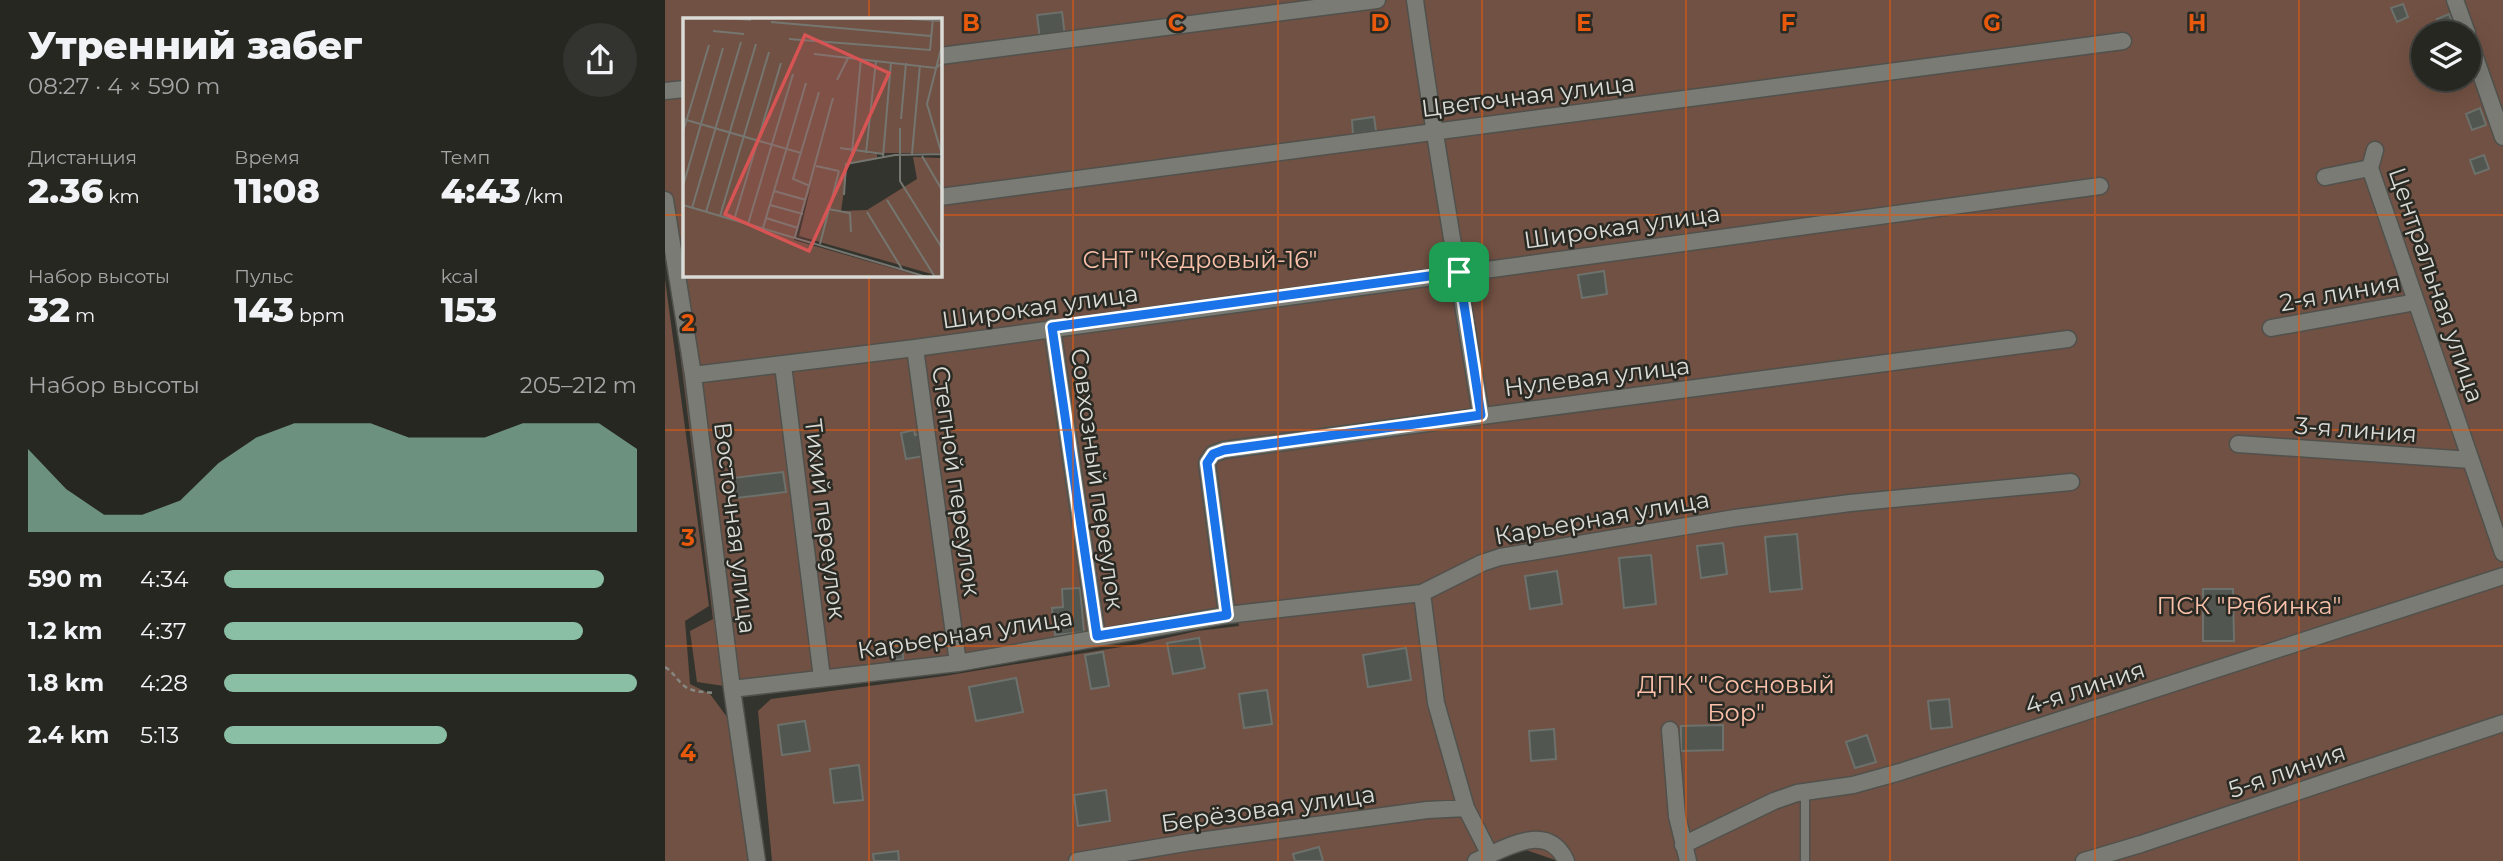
<!DOCTYPE html>
<html lang="ru">
<head>
<meta charset="utf-8">
<style>
  :root { --surface:#272722; --page:#33332f; --text:#f1f3f6; --muted:#a4a5a5; --line:#434440; --accent:#8abfa5 }
  body { margin:0; font-family:Montserrat,sans-serif; background:var(--page); color:var(--text); height:100vh; display:flex; flex-direction:column; font-size:26px; white-space:nowrap }
  * { box-sizing:border-box; margin:0 }
  p { font-size:23px; color:var(--muted) }
  .icon { flex:none; width:38px; height:38px; fill:none; stroke:currentColor; stroke-width:2; stroke-linecap:round; stroke-linejoin:round }
  .map { position:relative; flex:1; overflow:hidden }
  .sheet { display:flex; flex-direction:column; background:var(--surface); width:665px }
  .sheet>* { flex:none }
  .fabs { position:absolute; left:1746px; top:21px; display:grid; gap:14px }
  .fabs a { display:grid; place-items:center; width:70px; height:70px; border-radius:50%; background:var(--surface); box-shadow:0 7px 28px #0002,0 0 0 2px var(--line); font-size:35px }
  .pin { position:absolute; display:grid; place-items:center; width:60px; height:60px; color:#fff; margin:-30px; border-radius:14px; box-shadow:0 4px 10px #0006 }
  .round { display:grid; place-items:center; flex:none; width:74px; height:74px; border-radius:37px; background:var(--page) }
  .headline { display:flex; align-items:center; justify-content:space-between; height:119px; padding:0 28px }
  h1 { font-size:38px; font-weight:800; line-height:52px }
  .stats { display:grid; grid-template-columns:repeat(3,1fr); gap:10px; height:119px; padding:7px 28px }
  .stats div { display:grid; align-content:center }
  .stats b { font-size:35px; font-weight:800 }
  .stats small { font-size:19px; font-weight:400 }
  .stats p { font-size:19px }
  .chart { height:196px; padding:14px 28px }
  .chart p { display:flex; justify-content:space-between }
  .chart svg { width:100%; height:126px; margin-top:7px; fill:var(--accent); opacity:.7 }
  ul { padding:0 28px; list-style:none; font-size:23px }
  li { display:grid; grid-template-columns:112px 84px 1fr; align-items:center; height:52px }
  li i { height:18px; border-radius:9px; background:var(--accent) }
  main { display:flex; flex:1; min-height:0 }
  .map>svg:first-child { display:block }
  .green { fill:#715143; fill-rule:evenodd }
  .building { fill:#515651; stroke:#6c716c; stroke-width:2 }
  .lines { fill:none; stroke-linecap:round; stroke-linejoin:round }
  .lane-casing { stroke:#50514c; stroke-width:11 }
  .street-casing { stroke:#50514c; stroke-width:19 }
  .path { stroke:#878782; stroke-width:2.5; stroke-dasharray:5 3.5; stroke-linecap:butt }
  .lane { stroke:#7a7b74; stroke-width:8 }
  .street { stroke:#7a7b74; stroke-width:16 }
  .route-casing { stroke:#fff; stroke-width:14 }
  .route { stroke:#1a73e8; stroke-width:9 }
  .grid { fill:none; stroke:#e8590c; stroke-width:2; stroke-opacity:0.55 }
  .labels { text-anchor:middle; stroke-width:5; stroke-linejoin:round; paint-order:stroke }
  .street-label { font-size:24px; fill:#dadad6; stroke:#2a2a24 }
  .park-label { font-size:24px; fill:#fac0a9; stroke:#2a2a24 }
  .inset-road { fill:none; stroke:#767671; stroke-width:2 }
  .view { fill:#d75454; fill-opacity:0.15; stroke:#d75454; stroke-width:3.5 }
  .inset-edge { fill:none; stroke:#dadad6; stroke-width:3.5 }
  .grid-label { font-size:23px; text-anchor:middle; font-weight:bold; fill:#e8590c; stroke:#2a2a24; stroke-width:5; stroke-linejoin:round; paint-order:stroke }
</style>
</head>
<body>
<main>
<section class="sheet">
<div class="headline"><div><h1>Утренний забег</h1><p>08:27 · 4 × 590 m</p></div><a class="round"><svg class="icon" aria-label="share" viewBox="0 0 24 24"><path d="M12 15V3M7 8l5-5 5 5M5 13v7h14v-7"/></svg></a></div>
<div class="stats">
<div><p>Дистанция</p><b>2.36<small> km</small></b></div>
<div><p>Время</p><b>11:08</b></div>
<div><p>Темп</p><b>4:43<small> /km</small></b></div>
</div>
<div class="stats">
<div><p>Набор высоты</p><b>32<small> m</small></b></div>
<div><p>Пульс</p><b>143<small> bpm</small></b></div>
<div><p>kcal</p><b>153</b></div>
</div>
<div class="chart"><p><span>Набор высоты</span>205–212 m</p>
<svg viewBox="0 0 160 44" preserveAspectRatio="none"><path d="M0 44V15L10 29L20 38L30 38L40 33L50 20L60 11L70 6L80 6L90 6L100 11L110 11L120 11L130 6L140 6L150 6L160 15V44z"/></svg>
</div>
<ul>
<li><b>590 m</b>4:34<i style="width:92%"></i></li>
<li><b>1.2 km</b>4:37<i style="width:87%"></i></li>
<li><b>1.8 km</b>4:28<i style="width:100%"></i></li>
<li><b>2.4 km</b>5:13<i style="width:54%"></i></li>
</ul>
</section>
<div class="map">
<svg width="1838" height="861" viewBox="0 0 1838 861">
  <rect width="100%" height="100%" fill="#34342e"/>
  <path class="green" d="M 0,0 L 1838,0 L 1838,861 L 893,861 L 858,849 L 829,861 L 107,861 L 93,711 L 106,699 L 279,676 L 474,644 L 532,631 L 574,626 L 570,605 L 318,653 L 59,686 L 32,682 L 25,631 L 48,619 L 0,232 ZM 19,19 L 275,19 L 275,275 L 19,275 ZM 1759,33 L 1804,33 L 1804,79 L 1759,79 Z
    M 0,279 L 44,606 L 20,621 L 25,684 L 45,694 L 62,717 L 84,861 L 0,861 Z"/>
  <path class="building" d="M 1738,4 L 1743,17 L 1732,22 L 1726,8 Z
    M 397,12 L 400,36 L 375,39 L 372,15 Z
    M 1784,14 L 1790,28 L 1778,33 L 1772,19 Z
    M 1815,108 L 1821,125 L 1807,130 L 1801,114 Z
    M 709,117 L 711,131 L 688,134 L 687,120 Z
    M 1819,155 L 1824,169 L 1810,174 L 1805,160 Z
    M 939,271 L 942,294 L 917,298 L 913,275 Z
    M 249,430 L 250,435 L 255,434 L 259,456 L 241,459 L 236,433 Z
    M 118,472 L 121,492 L 71,498 L 68,478 Z
    M 1132,534 L 1137,589 L 1105,592 L 1100,537 Z
    M 1058,543 L 1062,574 L 1036,578 L 1032,546 Z
    M 986,555 L 991,604 L 959,608 L 954,558 Z
    M 892,571 L 897,604 L 865,609 L 860,576 Z
    M 415,588 L 419,632 L 390,635 L 387,608 L 398,607 L 397,589 Z
    M 1538,589 L 1568,589 L 1569,641 L 1538,641 Z
    M 534,638 L 540,668 L 508,674 L 502,643 Z
    M 237,644 L 238,659 L 226,660 L 224,645 Z
    M 741,648 L 746,680 L 703,687 L 698,655 Z
    M 438,652 L 444,686 L 426,689 L 420,655 Z
    M 351,678 L 358,712 L 311,721 L 304,687 Z
    M 602,690 L 607,724 L 579,728 L 574,694 Z
    M 1284,699 L 1287,727 L 1266,729 L 1263,701 Z
    M 140,721 L 145,751 L 117,755 L 113,725 Z
    M 1058,725 L 1058,750 L 1016,751 L 1016,726 Z
    M 889,729 L 891,759 L 866,761 L 864,731 Z
    M 1202,735 L 1211,762 L 1190,768 L 1181,742 Z
    M 194,765 L 198,800 L 169,803 L 165,769 Z
    M 441,790 L 445,821 L 413,826 L 409,795 Z
    M 654,847 L 658,861 L 630,861 L 628,854 Z
    M 233,851 L 234,861 L 209,861 L 208,854 Z"/>
  <g class="lines">
    <g class="lane-casing">
      <path id="lane" d="M 1140,861 L 1140,791"/>
    </g>
    <g class="street-casing">
      <path id="street" d="M 750,0 C 769,139 794,276 816,415
        M 1790,0 L 1802,33
        M 1804,40 L 1838,137
        M 275,56 L 712,0
        M 0,91 L 19,89
        M 1710,150 L 1705,168 L 1838,553
        M 1660,177 L 1705,168
        M 275,197 L 1458,41
        M 0,200 L 28,375 L 67,689 L 92,861
        M 387,327 L 432,636
        M 1606,328 L 1751,302
        M 250,348 L 293,663
        M 118,365 L 157,678
        M 28,375 L 250,348 L 1435,186
        M 1573,444 L 1806,460
        M 757,593 L 771,703 L 801,808 L 825,855
        M 562,615 L 542,463 L 548,454 L 559,450 L 1403,339
        M 67,689 L 293,663 L 562,615 L 757,593 L 817,563 L 835,557 L 1070,518 L 1185,503 L 1406,482
        M 1005,730 L 1012,816 L 1023,861
        M 1018,845 L 1109,801 L 1132,793 L 1188,785 L 1235,772 L 1838,576
        M 412,861 L 526,842 L 762,810 L 801,808
        M 811,861 C 840,849 882,820 901,861
        M 1419,861 L 1476,844 L 1838,723"/>
    </g>
    <path class="path" d="M 0,667 C 8,672 10,677 17,684 C 25,692 38,692 50,693"/>
    <use href="#lane" class="lane"/>
    <use href="#street" class="street"/>
  </g>
  <g class="lines">
    <g class="route-casing">
      <path id="route" d="M 794,272 L 816,415 L 559,450 L 548,454 L 542,463 L 562,615 L 432,636 L 387,327 Z"/>
    </g>
    <use href="#route" class="route"/>
  </g>
  <path class="grid" d="M 204,0 L 204,19M 408,0 L 408,861M 613,0 L 613,861M 817,0 L 817,861M 1021,0 L 1021,861M 1225,0 L 1225,861M 1430,0 L 1430,861M 1634,0 L 1634,861M 0,215 L 19,215M 275,215 L 1838,215M 204,275 L 204,861M 0,430 L 1838,430M 0,646 L 1838,646"/>
  <g class="labels">
    <g class="street-label">
      <text transform="translate(863 96) rotate(-7)" y="8">Цветочная улица</text>
      <text transform="translate(957 227) rotate(-8)" y="8">Широкая улица</text>
      <text transform="translate(1771 285) rotate(71)" y="8">Центральная улица</text>
      <text transform="translate(1675 293) rotate(-10)" y="8">2-я линия</text>
      <text transform="translate(375 307) rotate(-8)" y="8">Широкая улица</text>
      <text transform="translate(932 377) rotate(-7)" y="8">Нулевая улица</text>
      <text transform="translate(1691 430) rotate(4)" y="8">3-я линия</text>
      <text transform="translate(432 479) rotate(82)" y="8">Совхозный переулок</text>
      <text transform="translate(291 481) rotate(82)" y="8">Степной переулок</text>
      <text transform="translate(937 518) rotate(-10)" y="8">Карьерная улица</text>
      <text transform="translate(160 519) rotate(83)" y="8">Тихий переулок</text>
      <text transform="translate(70 528) rotate(83)" y="8">Восточная улица</text>
      <text transform="translate(300 634) rotate(-9)" y="8">Карьерная улица</text>
      <text transform="translate(1420 688) rotate(-18)" y="8">4-я линия</text>
      <text transform="translate(1622 771) rotate(-19)" y="8">5-я линия</text>
      <text transform="translate(603 809) rotate(-8)" y="8">Берёзовая улица</text>
    </g>
    <g class="park-label">
      <text x="535" y="268">СНТ "Кедровый-16"</text>
      <text x="1584" y="614">ПСК "Рябинка"</text>
      <text x="1071" y="693">ДПК "Сосновый<tspan x="1071" dy="28">Бор"</tspan></text>
    </g>
  </g>
  <g transform="translate(18 18)">
    <rect width="259" height="259" fill="#34342e"/>
    <path d="M 0,0 L 259,0 L 259,135 L 183,135 L 194,136 L 194,140 L 165,146 L 158,193 L 184,192 L 234,161 L 230,139 L 258,140 L 259,259 L 116,218 L 128,168 L 111,222 L 240,259 L 0,259 Z" fill="#715143"/>
    <path class="inset-road" d="M 44,0 L 68,2M 213,0 L 259,3M 88,4 L 248,18M 30,13 L 61,16M 106,21 L 247,32 L 250,0M 131,36 L 253,50 L 259,45M 154,62 L 165,40M 0,101 L 118,135M 218,101 L 223,45M 217,110 L 217,163 L 259,230M 0,114 L 26,27M 157,130 L 200,136M 169,134 L 178,41M 183,135 L 193,43M 229,136 L 237,47M 259,137 L 244,86 L 259,27M 239,138 L 259,172M 200,139 L 208,44M 133,148 L 156,153M 0,168 L 40,30M 127,168 L 110,161 L 136,74M 91,173 L 123,182M 161,177 L 163,146 L 212,137 L 258,136M 204,182 L 252,259M 0,187 L 244,259M 87,187 L 120,196M 9,190 L 58,24M 145,191 L 167,195 L 168,214M 23,194 L 73,26M 184,194 L 219,251M 37,198 L 86,34M 83,200 L 115,210M 51,202 L 98,45M 65,206 L 110,56M 80,210 L 123,65M 112,219 L 150,80M 137,226 L 156,153"/>
    <path class="view" d="M 122,17 L 206,55 L 126,233 L 42,196 Z"/>
    <rect width="259" height="259" class="inset-edge"/>
  </g>
  <g class="grid-label">
    <text x="306" y="31">B</text>
    <text x="511" y="31">C</text>
    <text x="715" y="31">D</text>
    <text x="919" y="31">E</text>
    <text x="1123" y="31">F</text>
    <text x="1327" y="31">G</text>
    <text x="1532" y="31">H</text>
    <text x="23" y="331">2</text>
    <text x="23" y="546">3</text>
    <text x="23" y="761">4</text>
  </g>
</svg>
<div class="fabs">
<a><svg class="icon" aria-label="layers" viewBox="0 0 24 24"><path d="M12 4l9 5-9 5-9-5zM3 14l9 5 9-5"/></svg></a>
</div>
<div class="pin" style="left:794px;top:272px;background:#1e9e55"><svg class="icon" aria-label="arrive" viewBox="0 0 24 24"><path d="M6 21V4h12l-3 4 3 4H6"/></svg></div>
</div>
</main>
</body>
</html>
